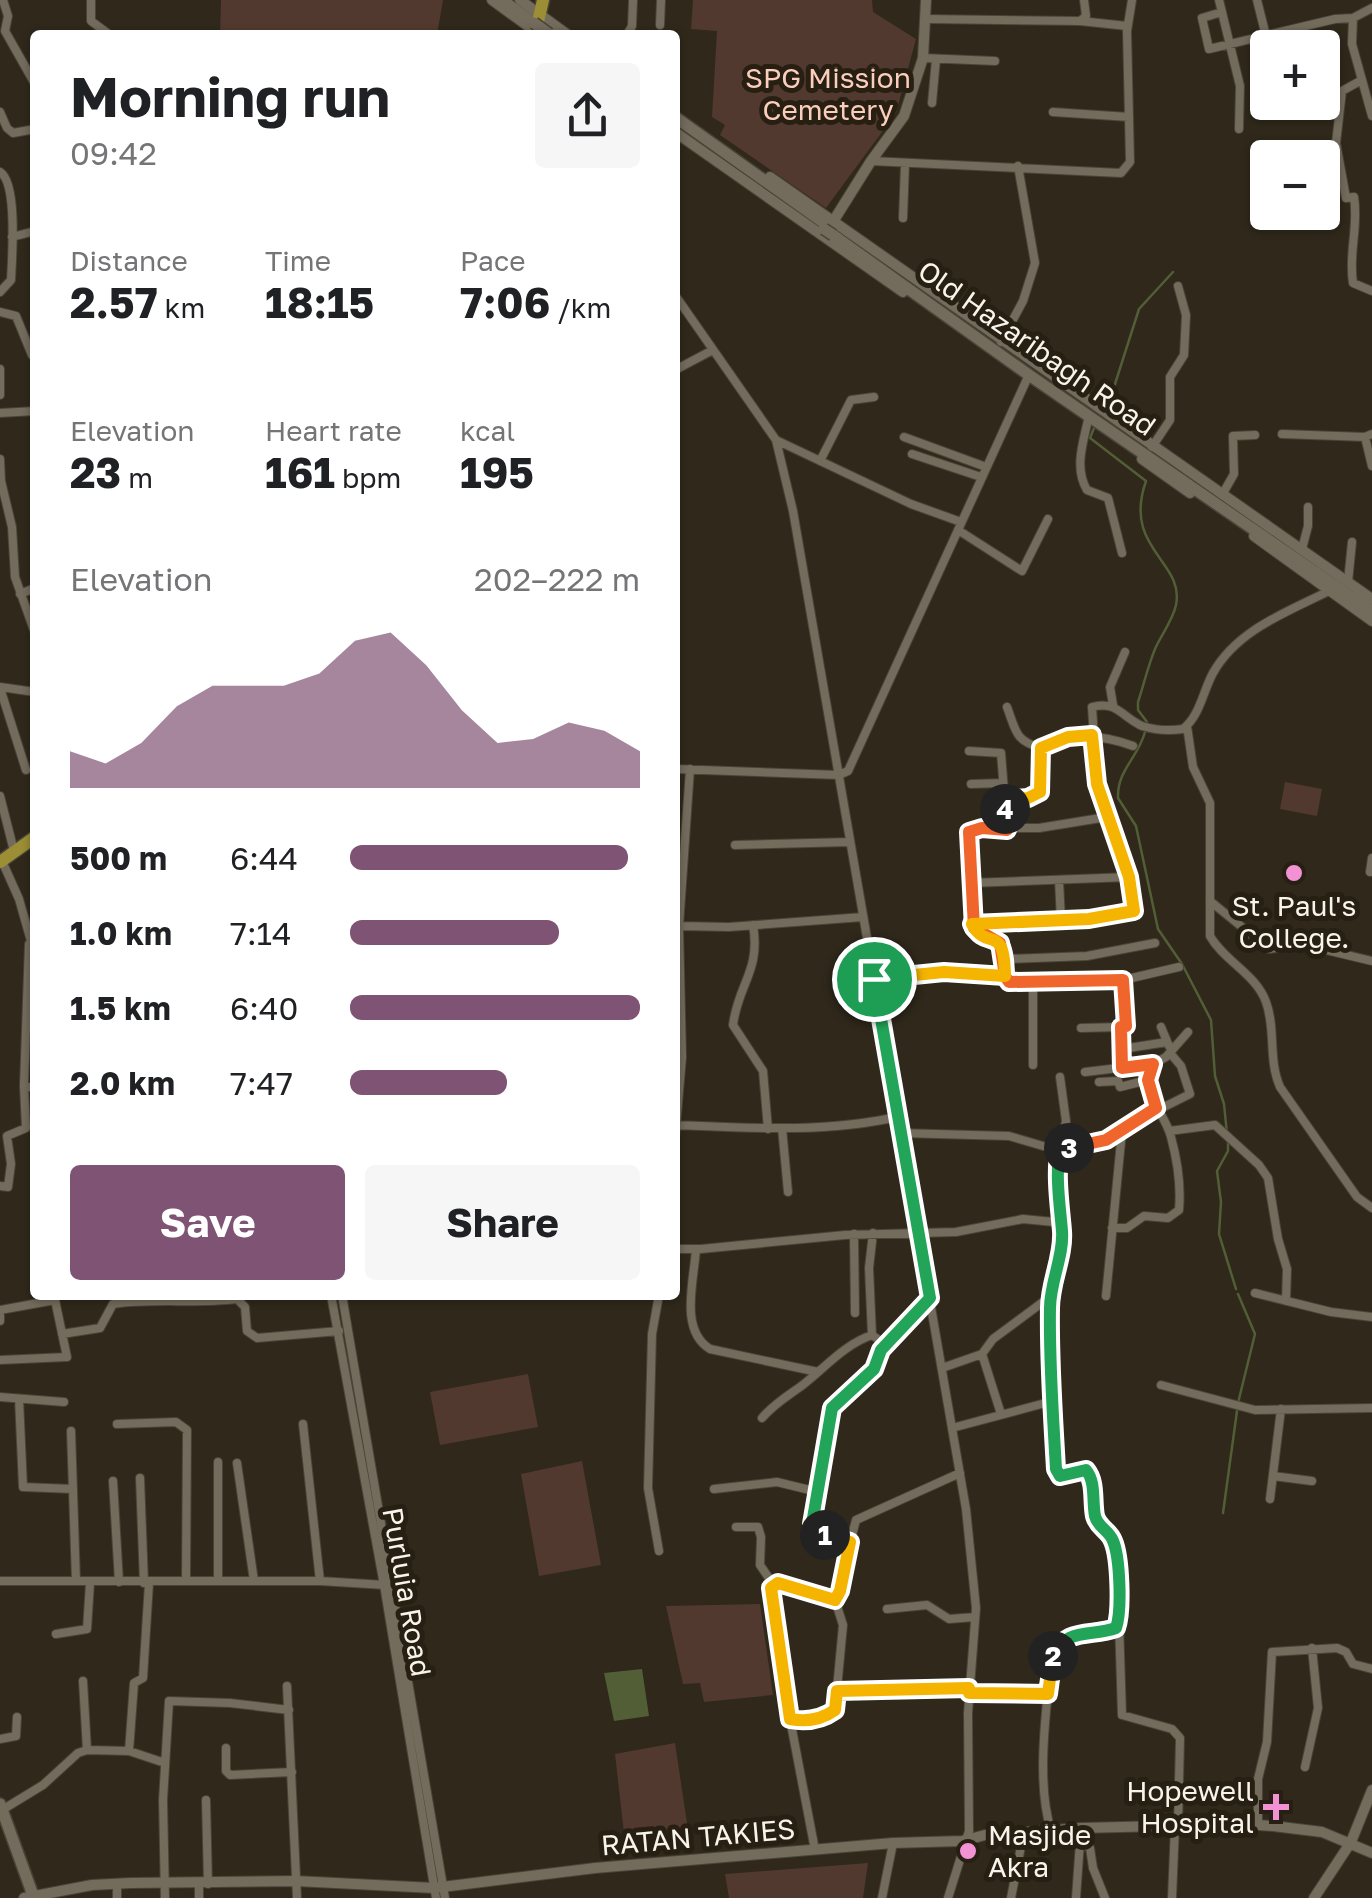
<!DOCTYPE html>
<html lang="en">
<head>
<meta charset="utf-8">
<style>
  :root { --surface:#fff; --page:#f6f6f6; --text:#202124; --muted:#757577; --accent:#7f5374 }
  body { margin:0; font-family:"Golos Text",sans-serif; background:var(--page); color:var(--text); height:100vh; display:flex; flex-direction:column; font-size:38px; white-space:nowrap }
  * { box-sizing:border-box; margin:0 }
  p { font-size:32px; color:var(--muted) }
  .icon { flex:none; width:55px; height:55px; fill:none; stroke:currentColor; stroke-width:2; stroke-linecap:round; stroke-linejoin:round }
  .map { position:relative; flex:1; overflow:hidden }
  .drawer { position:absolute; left:30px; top:30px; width:650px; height:1270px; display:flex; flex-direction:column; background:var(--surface); border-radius:10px; box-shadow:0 2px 8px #0004 }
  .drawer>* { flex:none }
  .buttons { position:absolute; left:1250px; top:30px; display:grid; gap:20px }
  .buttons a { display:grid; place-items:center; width:90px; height:90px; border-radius:10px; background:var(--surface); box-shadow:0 2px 8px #0004; font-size:50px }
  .pin { position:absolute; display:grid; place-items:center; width:85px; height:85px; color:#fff; margin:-42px; border:5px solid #fff; border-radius:50%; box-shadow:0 2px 10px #0007 }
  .km { position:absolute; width:50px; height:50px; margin:-25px; border-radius:50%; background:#222; color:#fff; font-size:28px; line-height:50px; text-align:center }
  .round { display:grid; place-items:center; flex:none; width:105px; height:105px; border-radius:10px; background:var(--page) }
  .overview { display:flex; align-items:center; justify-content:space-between; height:170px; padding:0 40px }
  h1 { font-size:55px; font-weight:700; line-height:75px }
  .stats { display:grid; grid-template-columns:repeat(3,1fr); gap:15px; height:170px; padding:10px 40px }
  .stats div { display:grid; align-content:center }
  .stats b { font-size:42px; font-weight:700 }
  .stats small { font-size:28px; font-weight:400 }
  .stats p { font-size:28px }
  .chart { height:280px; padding:20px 40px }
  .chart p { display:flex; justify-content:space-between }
  .chart svg { width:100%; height:180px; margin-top:10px; fill:var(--accent); opacity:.7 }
  .cta { display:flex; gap:20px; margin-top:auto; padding:20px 40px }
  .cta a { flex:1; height:115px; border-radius:10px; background:var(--accent); color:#fff; font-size:40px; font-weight:700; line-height:115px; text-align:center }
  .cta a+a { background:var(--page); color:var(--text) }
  ul { padding:0 40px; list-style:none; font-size:32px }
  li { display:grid; grid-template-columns:160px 120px 1fr; align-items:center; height:75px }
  li i { height:25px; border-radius:12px; background:var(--accent) }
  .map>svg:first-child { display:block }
  .green { fill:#52392f }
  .water { fill:#525e36 }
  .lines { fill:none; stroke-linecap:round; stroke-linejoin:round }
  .stream { stroke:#525e36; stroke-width:2.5 }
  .minor-casing { stroke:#494338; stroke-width:10 }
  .tertiary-casing { stroke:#494338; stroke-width:12 }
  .secondary-casing { stroke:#494338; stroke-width:14 }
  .primary-casing { stroke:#494338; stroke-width:15 }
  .minor { stroke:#736b5c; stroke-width:8 }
  .tertiary { stroke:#736b5c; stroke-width:10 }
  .secondary { stroke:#736b5c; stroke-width:11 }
  .primary { stroke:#9b8e34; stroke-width:12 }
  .secondary-bridge-casing { stroke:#494338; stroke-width:14; stroke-linecap:butt }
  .secondary-bridge { stroke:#736b5c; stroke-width:11 }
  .split-1-casing { stroke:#fff; stroke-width:20 }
  .split-2-casing { stroke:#fff; stroke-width:20 }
  .split-3-casing { stroke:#fff; stroke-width:20 }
  .split-4-casing { stroke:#fff; stroke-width:20 }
  .split-5-casing { stroke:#fff; stroke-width:20 }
  .split-1 { stroke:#22a559; stroke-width:12 }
  .split-2 { stroke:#f5b400; stroke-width:12 }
  .split-3 { stroke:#22a559; stroke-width:12 }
  .split-4 { stroke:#f0652b; stroke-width:12 }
  .split-5 { stroke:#f5b400; stroke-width:12 }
  .poi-dot { fill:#f391d5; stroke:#261f12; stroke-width:4 }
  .labels { text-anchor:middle; stroke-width:10; stroke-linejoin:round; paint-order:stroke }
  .park-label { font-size:28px; fill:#facdbd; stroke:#261f12 }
  .street-label { font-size:28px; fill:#f9f4eb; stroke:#261f12 }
  .poi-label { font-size:28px; fill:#f9f4eb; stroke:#261f12 }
</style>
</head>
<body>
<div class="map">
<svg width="1372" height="1898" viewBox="0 0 1372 1898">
  <rect width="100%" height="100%" fill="#2f281b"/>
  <path class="green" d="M 221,0 L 443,0 L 437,35 L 220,35 Z
    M 693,0 L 872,0 L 873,12 L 916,39 L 896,113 L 826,208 L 720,135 L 725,125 L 712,117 L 717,31 L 691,29 Z
    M 1285,782 L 1322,789 L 1317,816 L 1280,809 Z
    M 528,1374 L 538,1427 L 440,1445 L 430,1392 Z
    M 582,1461 L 601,1565 L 539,1576 L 521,1474 Z
    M 760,1604 L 773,1695 L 704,1702 L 700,1683 L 683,1684 L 666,1606 Z
    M 675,1743 L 690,1843 L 626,1851 L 615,1754 Z
    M 868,1863 L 863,1898 L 729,1898 L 725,1874 Z"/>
  <path class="water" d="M 642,1669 L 649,1716 L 614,1721 L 604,1673 Z"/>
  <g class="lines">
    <path class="stream" d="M 1107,409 L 1139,309 L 1173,272
      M 1094,428 L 1090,438 L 1146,481 C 1122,549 1185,561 1176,605 C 1173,620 1161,635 1155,649 C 1148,666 1144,684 1138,702 L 1138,710 L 1147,722
      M 1145,732 C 1138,758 1117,770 1118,798 L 1136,826 L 1158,929 L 1182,964 L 1211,1020 L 1215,1076 L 1224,1104 L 1227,1134
      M 1228,1142 L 1228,1151 L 1217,1171 L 1221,1202 L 1219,1234 L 1236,1289
      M 1238,1294 L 1255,1334 L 1238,1403
      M 1223,1513 L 1237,1411"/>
    <g class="minor-casing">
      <path id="minor" d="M 3,0 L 8,16 L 5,31 L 35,84
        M 91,0 L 91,21 L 110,35
        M 1219,0 L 1240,86 L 1239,129
        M 1257,0 L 1266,36
        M 1372,8 L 1353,18 L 1352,44 L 1372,116
        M 1222,12 L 1202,18 L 1209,49 L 1335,19 L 1353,18
        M 927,19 L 1080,21 L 1086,16 L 1084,0
        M 1080,21 L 1127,26
        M 660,25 L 661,0
        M 627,35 L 632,26 L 633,0
        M 923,58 L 995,61
        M 1360,81 L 1342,91 L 1336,143 L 1346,198 L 1354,197 C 1359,227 1348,253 1353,283 L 1372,291
        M 932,103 L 936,59
        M 0,112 L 7,128 L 13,133 L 35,129
        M 1053,112 L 1129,117
        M 871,161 L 1121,173 L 1130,162 L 1127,31 L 1132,0
        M 0,172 C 18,183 12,258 11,280 L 0,292
        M 903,218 L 905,164
        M 12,237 L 35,231
        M 675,295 L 776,440 L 793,511 L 966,1509 L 976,1608 L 968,1713 L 969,1831 L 948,1898
        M 0,312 L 16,316 L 32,355
        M 1001,342 L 1023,301 L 1035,263 L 1018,166
        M 0,369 L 0,395
        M 675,370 L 711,351
        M 0,413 L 35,411
        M 1088,420 C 1083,443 1074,468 1087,490 L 1108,498 L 1122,553
        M 1282,434 L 1365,437 L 1372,434
        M 904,437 L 986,467
        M 1365,437 L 1372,466
        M 776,440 L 911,504 L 961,522
        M 1152,447 L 1170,420 L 1170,377 L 1184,355 L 1186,315 L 1178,286
        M 912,454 L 981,477
        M 0,459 L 1,481 L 12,527 L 15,577 L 35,633
        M 820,461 L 851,400 L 874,397
        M 1222,495 L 1234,474 L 1233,436 L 1255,435
        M 958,530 L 1022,571 L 1048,519
        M 1302,549 L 1308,526 L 1308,507
        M 1348,582 L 1352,542
        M 20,594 L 35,588
        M 0,687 L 35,692
        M 0,688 L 26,770
        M 1113,705 L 1110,687 L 1125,652
        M 1007,707 C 1016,731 1015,741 1041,748
        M 1187,726 L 1193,767 L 1210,803 L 1210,936 C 1224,961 1256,974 1266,1002 C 1276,1029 1268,1060 1280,1087 L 1357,1197 L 1372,1208
        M 969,751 L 1001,753 L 1007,829
        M 675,769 L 839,775 L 848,771 L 1027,379
        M 971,784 L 1003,783
        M 0,796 L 14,851
        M 1004,800 L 1028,798 L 1040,792 L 1041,748 C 1074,733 1099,734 1133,746
        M 1107,817 L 1039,828 L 982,828 L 969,832 L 973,928 L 1000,943 L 1008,959 L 1087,956 L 1155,943
        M 735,845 L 850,842
        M 2,861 L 19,899 L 31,941
        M 1370,872 L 1372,858
        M 1059,880 L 1061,921
        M 970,883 L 1129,877
        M 1210,901 L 1269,949 L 1301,944 L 1372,961
        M 753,925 C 761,971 738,984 733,1025 L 763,1071 L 768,1129
        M 972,925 L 1089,919 L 1134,911 L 1129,877 L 1097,784 L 1092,707 C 1116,700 1122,717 1142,726 C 1155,730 1170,731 1183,729 C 1200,716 1203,691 1213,673 C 1237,630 1287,612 1329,591
        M 679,926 L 690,769
        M 1004,957 L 1005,976 L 1009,982 L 1123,980 L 1179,967
        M 874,979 L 944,972 L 1005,976
        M 1033,982 L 1033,1065
        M 1161,1027 L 1169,1046
        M 1081,1028 L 1121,1027
        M 1122,1049 L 1167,1042
        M 1123,1068 L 1121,1027 L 1126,1026 L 1123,980
        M 1085,1072 L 1153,1064
        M 1099,1082 L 1118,1081 L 1120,1087 L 1148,1080
        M 24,1086 L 29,944 L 35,940
        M 1160,1109 L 1190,1094 L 1181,1066 L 1170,1053
        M 676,1125 C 749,1128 825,1133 897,1117
        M 782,1128 L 788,1192
        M 1169,1131 L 1215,1125 L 1259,1165 L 1268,1178 L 1278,1239 L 1287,1269 L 1286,1301
        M 900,1133 L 1009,1136 L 1043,1146 L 1078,1147 L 1106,1140 L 1156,1108
        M 675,1138 L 682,1057 L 679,926 L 729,927 L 863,917
        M 0,1186 L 8,1187 L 11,1164 L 7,1136 L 26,1128 L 24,1086 L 35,1088
        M 1112,1228 L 1127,1228 L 1144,1216 L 1168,1218 L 1179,1210 C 1181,1187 1177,1159 1171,1137 C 1164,1110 1139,1094 1153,1064 L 1166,1057 L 1188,1032
        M 854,1234 L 855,1313
        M 675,1249 L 701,1249 L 845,1235 L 956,1232 L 1023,1219 L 1054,1222 L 1060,1214 L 1058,1162 L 1066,1121 L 1060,1077
        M 696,1249 C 694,1281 679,1330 710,1349 L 818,1372
        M 1255,1293 L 1331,1312 L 1372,1317
        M 331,1295 L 384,1585 L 436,1898
        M 342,1295 L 445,1898
        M 1106,1296 L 1122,1131
        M 0,1310 L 55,1300 L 67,1357 L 0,1360
        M 0,1315 L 0,1321
        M 62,1334 L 100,1328 L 113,1304 C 154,1298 195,1304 237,1299 L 245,1307 L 247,1331 L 257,1338 L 339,1331
        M 872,1335 L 869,1268 L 873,1233
        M 881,1350 L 930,1299
        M 942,1368 L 982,1354
        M 1161,1385 L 1255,1410 L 1372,1408
        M 0,1397 L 64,1402
        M 19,1399 L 23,1487 L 73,1489
        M 1001,1414 L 982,1354 L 993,1339 L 1051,1296
        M 762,1418 C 774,1404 786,1397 800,1387 C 824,1369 843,1345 872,1335 L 879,1340 C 886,1374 850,1385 833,1408 C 829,1413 815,1508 812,1524 L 815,1531 L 850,1542
        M 117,1424 L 176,1422 L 187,1430 L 186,1581
        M 303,1424 L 320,1581
        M 952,1428 L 1049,1402
        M 71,1431 L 76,1581
        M 218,1462 L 218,1581
        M 237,1463 L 254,1581
        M 1273,1476 L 1312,1481
        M 140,1478 L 144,1583
        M 113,1481 L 119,1582
        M 714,1489 L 777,1482 L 818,1492
        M 1270,1499 L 1281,1409
        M 736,1527 L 758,1527 L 761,1537 L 760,1565 L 773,1584
        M 659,1551 L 648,1488 L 652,1334 L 659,1295
        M 0,1581 L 320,1581 L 385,1585
        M 887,1609 L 927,1605 L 949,1619 L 975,1617
        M 1119,1622 L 1122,1715 L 1172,1729 L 1180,1738 L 1178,1826
        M 56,1634 L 87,1629 L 90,1583
        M 83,1681 L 87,1750
        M 287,1686 L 297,1898
        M 837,1691 L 969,1688
        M 969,1693 L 1048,1695
        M 790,1719 L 811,1721 L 835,1710 L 843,1625 L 835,1600
        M 0,1739 L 16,1736 L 17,1717
        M 226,1748 L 226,1771 L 230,1775 L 292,1772
        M 129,1751 L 134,1683 L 143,1678 L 149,1583
        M 1305,1767 L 1318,1708 L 1312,1648
        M 206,1800 L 208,1884
        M 2,1810 L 43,1785 L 78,1753 L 87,1750 L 129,1751 L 165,1763
        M 1258,1825 L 1258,1779 L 1267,1742 L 1272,1652 L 1337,1648 L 1346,1652 L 1353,1664 L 1372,1669
        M 1051,1830 C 1036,1784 1046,1711 1051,1662 C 1064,1624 1087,1638 1116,1628 C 1122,1611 1120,1557 1113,1541 C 1109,1530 1098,1528 1095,1516 C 1092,1501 1096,1482 1085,1470 L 1060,1476 L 1056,1469 L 1049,1402 L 1052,1377 L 1050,1307 L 1062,1236 L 1058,1220
        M 1080,1843 L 1090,1848 L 1093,1868 L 1105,1898
        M 815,1850 L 790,1719 L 771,1588 L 778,1583 L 835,1600 L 856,1520 L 960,1473
        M 117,1884 L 117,1898
        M 199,1884 L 199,1898
        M 165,1898 L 163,1800 L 169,1701 L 230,1703 L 289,1710
        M 882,1898 L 893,1843
        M 1011,1898 L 1024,1831
        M 1076,1898 L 1081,1828
        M 1172,1898 L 1175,1826"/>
    </g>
    <g class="tertiary-casing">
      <path id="tertiary" d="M 492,0 L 539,34
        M 520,0 L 568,35
        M 675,132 L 903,292
        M 770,177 L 1372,599
        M 829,228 L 871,161 L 904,116 L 923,58 L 926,0
        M 1142,459 L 1190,493
        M 1254,536 L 1372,621
        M 24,1898 L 92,1885 L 130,1883 L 296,1881 L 434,1888 L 595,1868 L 893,1843 L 962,1841 L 985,1835 L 1081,1828 L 1244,1824 L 1273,1826 L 1322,1832 L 1372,1853
        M 1314,1898 L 1351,1842 L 1372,1790"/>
    </g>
    <g class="secondary-casing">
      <path id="secondary" d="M 502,0 L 534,23
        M 550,29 L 559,35
        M 675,117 L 827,225
        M 833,235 L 1029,375 L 1372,611
        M 0,1804 L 34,1898"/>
    </g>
    <g class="primary-casing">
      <path id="primary" d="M 535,35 L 543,0
        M 0,862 L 35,837"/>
    </g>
    <use href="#minor" class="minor"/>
    <use href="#tertiary" class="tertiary"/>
    <use href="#secondary" class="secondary"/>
    <use href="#primary" class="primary"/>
    <g class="secondary-bridge-casing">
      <path id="secondary-bridge" d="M 534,23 L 549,34
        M 824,229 L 833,235"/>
    </g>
    <use href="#secondary-bridge" class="secondary-bridge"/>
  </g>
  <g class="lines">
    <g class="split-1-casing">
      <path id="split-1" d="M 825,1535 L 816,1531 L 812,1524 L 832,1408 L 874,1369 L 881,1350 L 930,1298 L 874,979"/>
    </g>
    <g class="split-2-casing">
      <path id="split-2" d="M 825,1535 L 850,1542 L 840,1591 L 835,1600 L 778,1583 L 771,1588 L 790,1719 C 806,1722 821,1720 835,1710 L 837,1691 L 969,1688 L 969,1693 L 1048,1694 L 1053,1656"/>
    </g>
    <g class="split-3-casing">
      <path id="split-3" d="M 1053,1656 C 1066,1627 1091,1637 1116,1628 C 1122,1611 1120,1557 1113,1541 C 1109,1530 1098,1528 1095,1516 C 1092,1501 1096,1482 1086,1470 L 1060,1476 L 1056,1469 C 1053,1415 1049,1362 1050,1308 C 1050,1282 1064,1256 1062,1231 C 1060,1206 1055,1175 1060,1148 L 1069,1148"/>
    </g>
    <g class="split-4-casing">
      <path id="split-4" d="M 1005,809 L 1007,830 L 982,828 L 969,832 L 974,928 L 1000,943 L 1005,976 L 1009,982 L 1123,980 L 1126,1026 L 1121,1027 L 1122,1068 L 1153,1064 L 1148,1080 L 1156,1108 L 1106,1140 L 1069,1148"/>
    </g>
    <g class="split-5-casing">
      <path id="split-5" d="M 874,979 L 944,972 L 1005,976 C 1004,921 988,953 972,924 L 1089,919 L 1134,911 L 1129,877 L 1097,784 L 1092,735 L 1068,737 L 1041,748 L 1040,792 L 1028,798 L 1004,800 L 1005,809"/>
    </g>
    <use href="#split-1" class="split-1"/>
    <use href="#split-2" class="split-2"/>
    <use href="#split-3" class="split-3"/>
    <use href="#split-4" class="split-4"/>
    <use href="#split-5" class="split-5"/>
  </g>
  <g class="poi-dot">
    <circle cx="1294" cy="873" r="10"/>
    <path d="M1271 1792h10v10h10v10h-10v10h-10v-10h-10v-10h10z"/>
    <circle cx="968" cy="1851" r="10"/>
  </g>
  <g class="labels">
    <g class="park-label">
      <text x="828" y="88">SPG Mission<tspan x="828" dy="32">Cemetery</tspan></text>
    </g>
    <g class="street-label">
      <text transform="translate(1037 348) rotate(35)" y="10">Old Hazaribagh Road</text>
      <text transform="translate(407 1592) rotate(80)" y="10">Purluia Road</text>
      <text transform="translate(698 1837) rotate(-5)" y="10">RATAN TAKIES</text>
    </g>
    <g class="poi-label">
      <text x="1294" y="916">St. Paul's<tspan x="1294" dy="32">College.</tspan></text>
      <text x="1254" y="1801" text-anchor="end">Hopewell<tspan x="1254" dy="32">Hospital</tspan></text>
      <text x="988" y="1845" text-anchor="start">Masjide<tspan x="988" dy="32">Akra</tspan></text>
    </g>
  </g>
</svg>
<div class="buttons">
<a>+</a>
<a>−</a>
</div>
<div class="pin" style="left:874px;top:979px;background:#1e9e55"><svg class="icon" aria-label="arrive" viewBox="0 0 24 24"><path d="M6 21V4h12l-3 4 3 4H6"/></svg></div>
<b class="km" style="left:825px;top:1535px">1</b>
<b class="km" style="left:1053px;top:1656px">2</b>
<b class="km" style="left:1069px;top:1148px">3</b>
<b class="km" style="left:1005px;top:809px">4</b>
<section class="drawer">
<div class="overview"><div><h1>Morning run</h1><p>09:42</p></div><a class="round"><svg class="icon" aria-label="share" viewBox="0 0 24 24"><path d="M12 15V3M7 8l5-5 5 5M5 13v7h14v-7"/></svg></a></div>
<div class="stats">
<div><p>Distance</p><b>2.57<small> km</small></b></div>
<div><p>Time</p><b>18:15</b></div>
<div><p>Pace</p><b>7:06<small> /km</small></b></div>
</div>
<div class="stats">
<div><p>Elevation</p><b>23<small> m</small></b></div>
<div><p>Heart rate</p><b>161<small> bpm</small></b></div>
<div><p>kcal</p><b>195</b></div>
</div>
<div class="chart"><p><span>Elevation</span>202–222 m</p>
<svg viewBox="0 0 160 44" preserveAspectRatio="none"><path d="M0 44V35L10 38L20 33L30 24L40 19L50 19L60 19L70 16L80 8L90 6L100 14L110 25L120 33L130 32L140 28L150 30L160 35V44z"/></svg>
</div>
<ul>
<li><b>500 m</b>6:44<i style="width:96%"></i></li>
<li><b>1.0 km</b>7:14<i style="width:72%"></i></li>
<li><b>1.5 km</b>6:40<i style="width:100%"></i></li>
<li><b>2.0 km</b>7:47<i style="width:54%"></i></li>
</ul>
<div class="cta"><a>Save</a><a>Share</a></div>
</section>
</div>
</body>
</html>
